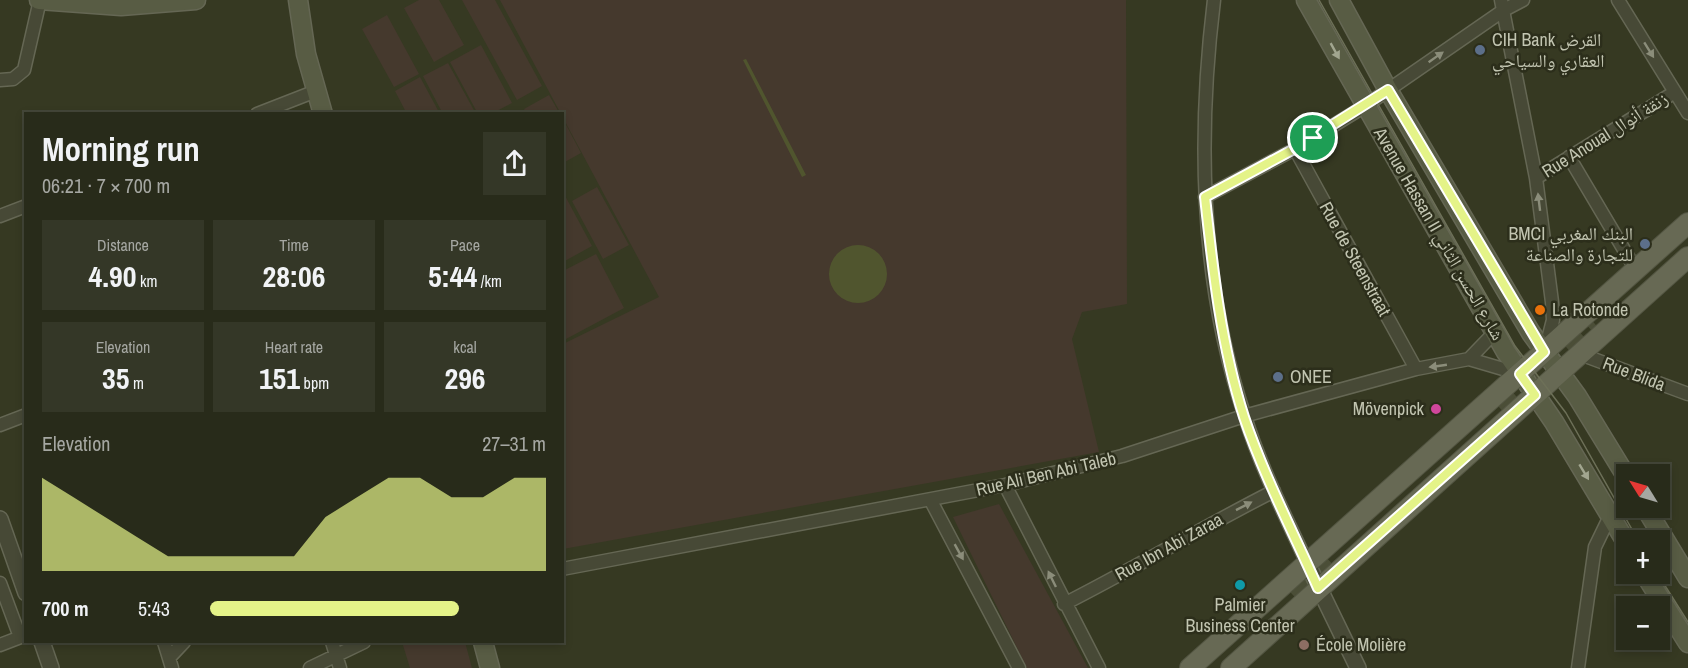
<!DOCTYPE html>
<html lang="en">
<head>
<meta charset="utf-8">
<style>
  :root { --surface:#282b1a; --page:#343727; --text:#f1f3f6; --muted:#a5a7a2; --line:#444739; --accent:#e4f388 }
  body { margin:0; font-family:"Archivo Narrow","Noto Naskh Arabic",sans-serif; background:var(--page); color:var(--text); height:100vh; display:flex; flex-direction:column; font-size:22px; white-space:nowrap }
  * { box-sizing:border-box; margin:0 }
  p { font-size:20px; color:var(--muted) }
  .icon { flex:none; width:33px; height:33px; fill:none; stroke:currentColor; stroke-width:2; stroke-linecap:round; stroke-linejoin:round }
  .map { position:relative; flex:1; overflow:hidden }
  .panel { position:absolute; left:24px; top:112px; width:540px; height:531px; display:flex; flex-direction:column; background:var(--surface); border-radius:0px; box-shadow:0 3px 9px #0003,0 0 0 2px var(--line) }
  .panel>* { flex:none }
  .needle { width:39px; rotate:307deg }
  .controls { position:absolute; left:1616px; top:464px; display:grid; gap:12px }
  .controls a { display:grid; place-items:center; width:54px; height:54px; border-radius:0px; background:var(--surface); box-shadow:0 3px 9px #0003,0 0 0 2px var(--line); font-size:30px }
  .pin { position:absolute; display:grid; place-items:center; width:51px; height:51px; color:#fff; margin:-26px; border:3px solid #fff; border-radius:50%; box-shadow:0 2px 6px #0007 }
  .round { display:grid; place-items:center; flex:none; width:63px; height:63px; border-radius:0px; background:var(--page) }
  .overview { display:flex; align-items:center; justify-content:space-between; height:102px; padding:0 18px }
  h1 { font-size:33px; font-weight:800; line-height:45px }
  .figures { display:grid; grid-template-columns:repeat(3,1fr); gap:9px; height:102px; padding:6px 18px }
  .figures div { display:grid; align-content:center; border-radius:0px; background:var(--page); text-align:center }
  .figures b { font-size:30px; font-weight:800 }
  .figures small { font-size:16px; font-weight:400 }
  .figures p { font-size:16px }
  .chart { height:168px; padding:12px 18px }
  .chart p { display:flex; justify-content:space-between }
  .chart svg { width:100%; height:108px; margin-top:6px; fill:var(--accent); opacity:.7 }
  ul { padding:0 18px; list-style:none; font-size:20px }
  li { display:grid; grid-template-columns:96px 72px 1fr; align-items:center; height:45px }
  li i { height:15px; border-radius:8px; background:var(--accent) }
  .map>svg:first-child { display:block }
  .green { fill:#45392d }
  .water { fill:#50552e }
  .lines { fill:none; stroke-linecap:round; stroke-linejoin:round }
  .primary-tunnel { stroke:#4b4e37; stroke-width:20; stroke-dasharray:20 10; stroke-linecap:butt }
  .minor-casing { stroke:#656754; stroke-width:15 }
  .tertiary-casing { stroke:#656754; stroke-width:18 }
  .secondary-casing { stroke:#656754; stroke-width:21 }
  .primary-casing { stroke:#535542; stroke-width:22 }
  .minor { stroke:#474936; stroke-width:12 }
  .tertiary { stroke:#474936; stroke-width:15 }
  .secondary { stroke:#585c44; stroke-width:18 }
  .primary { stroke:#676954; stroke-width:20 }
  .tram { stroke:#6d7058; stroke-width:1.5 }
  .oneway { fill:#8b8d7a }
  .oneway2 { fill:#a2a690 }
  .route-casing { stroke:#fff; stroke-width:12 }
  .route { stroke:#e4f388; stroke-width:8 }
  .service-dot { fill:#5c6f8a; stroke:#2c2e1b; stroke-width:2 }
  .food-dot { fill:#e8710a; stroke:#2c2e1b; stroke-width:2 }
  .hotel-dot { fill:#d1479c; stroke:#2c2e1b; stroke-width:2 }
  .culture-dot { fill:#0f9aa8; stroke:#2c2e1b; stroke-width:2 }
  .education-dot { fill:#8d6e63; stroke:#2c2e1b; stroke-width:2 }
  .labels { text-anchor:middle; stroke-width:5; stroke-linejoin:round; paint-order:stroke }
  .poi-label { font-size:18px; fill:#c2c5b1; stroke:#2c2e1b; text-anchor:start }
  .street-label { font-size:18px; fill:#c2c5b1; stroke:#2c2e1b }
</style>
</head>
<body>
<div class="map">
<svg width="1688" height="668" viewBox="0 0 1688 668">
  <rect width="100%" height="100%" fill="#363922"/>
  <path class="green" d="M 419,0 L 439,0 L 464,45 L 434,62 L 404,8 Z
    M 462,0 L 495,0 L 542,86 L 517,100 Z
    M 500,0 L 1126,0 L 1127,304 L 1082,312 L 1072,339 L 1099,452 L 563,549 L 563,344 L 659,297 Z
    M 387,15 L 419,74 L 394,87 L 362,29 Z
    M 481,45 L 512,103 L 491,114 L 478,114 L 450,62 Z
    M 448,63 L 476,114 L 443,114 L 423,76 Z
    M 420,77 L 440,114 L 407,114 L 395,91 Z
    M 549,95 L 560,114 L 527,114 L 524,109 Z
    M 563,119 L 581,153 L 563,163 L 562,163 Z
    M 597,187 L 629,245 L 603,259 L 572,201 Z
    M 563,192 L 592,246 L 563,262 L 562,262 Z
    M 596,254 L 624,308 L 566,339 L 562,333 L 563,271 Z
    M 999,504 L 1088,668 L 1027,668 L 953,517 Z
    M 402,642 L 465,642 L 472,668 L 410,668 Z"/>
  <path class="water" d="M 746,59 L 806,175 L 802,177 L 743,60 Z
    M829 274a29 29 0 1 1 58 0a29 29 0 1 1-58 0Z"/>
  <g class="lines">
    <path class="primary-tunnel" d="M 1499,407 L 1595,324
      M 1292,594 L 1331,558"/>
    <g class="minor-casing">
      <path id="minor" d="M 1214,0 C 1197,139 1200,283 1245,417 C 1261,468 1285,515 1307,563
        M 1501,0 L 1536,178 L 1552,302 L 1553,320 L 1546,347
        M 1618,0 L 1688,113
        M 0,80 L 13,79 L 24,70 L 40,0
        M 257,114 L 316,91
        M 1295,149 L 1416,369
        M 1569,157 L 1636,270
        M 1536,178 L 1675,92
        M 1205,197 L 1295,149 L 1365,106 L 1504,10 L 1523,0
        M 0,216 L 26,206
        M 1580,354 L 1688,394
        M 1469,359 L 1495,332
        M 0,425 L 26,415
        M 1005,485 L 1099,668
        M 931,501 L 1019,668
        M 562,569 L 1005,485 L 1122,456 L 1244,416 L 1416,369 L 1469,359 L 1520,374
        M 0,583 L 20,637
        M 1064,604 C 1135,568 1203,527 1274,491
        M 164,642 L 172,668
        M 332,642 L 340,668
        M 0,645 L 26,635
        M 169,658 L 184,642
        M 310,668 L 364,642
        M 1578,668 L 1595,547 L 1610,516"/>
    </g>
    <g class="tertiary-casing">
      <path id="tertiary" d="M 0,519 L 26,593
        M 1307,563 L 1358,668
        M 42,642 L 51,668"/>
    </g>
    <g class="secondary-casing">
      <path id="secondary" d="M 39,0 L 121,6 L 196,0
        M 298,0 L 306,54 L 323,114
        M 1306,0 L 1506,352 L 1554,422 L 1626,542
        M 1339,0 L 1388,90 L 1531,333 L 1577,396 L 1626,476
        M 1645,507 L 1688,578
        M 1644,573 L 1688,643
        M 483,642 L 490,668"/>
    </g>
    <g class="primary-casing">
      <path id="primary" d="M 1190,668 L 1688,223
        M 1231,668 L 1688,257"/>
    </g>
    <use href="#minor" class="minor"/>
    <use href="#tertiary" class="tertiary"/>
    <use href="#secondary" class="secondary"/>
    <use href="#primary" class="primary"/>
    <path class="tram" d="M 1319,0 L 1515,346 L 1566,413 L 1638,540
      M 1657,573 L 1688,622"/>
  </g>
  <defs><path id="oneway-solid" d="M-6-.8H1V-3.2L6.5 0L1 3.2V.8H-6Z" transform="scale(1.5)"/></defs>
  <g class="oneway">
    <use href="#oneway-solid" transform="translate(1649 50) rotate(58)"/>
    <use href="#oneway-solid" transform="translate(1436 57) rotate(-35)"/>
    <use href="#oneway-solid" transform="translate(1539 202) rotate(-97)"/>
    <use href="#oneway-solid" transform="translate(1438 366) rotate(172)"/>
    <use href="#oneway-solid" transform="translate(1244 506) rotate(-27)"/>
    <use href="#oneway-solid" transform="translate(959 552) rotate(61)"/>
    <use href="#oneway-solid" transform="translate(1052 579) rotate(-116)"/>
  </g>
  <g class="oneway2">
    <use href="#oneway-solid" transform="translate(1335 51) rotate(61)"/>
    <use href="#oneway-solid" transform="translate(1584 472) rotate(59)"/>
  </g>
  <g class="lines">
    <g class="route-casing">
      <path id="route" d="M 1388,90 L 1544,352 L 1520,374 L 1535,395 L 1318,588 C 1293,532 1264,476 1244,417 C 1221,345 1213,271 1205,197 L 1294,149 Z"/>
    </g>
    <use href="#route" class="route"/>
  </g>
  <g class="service-dot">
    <circle cx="1480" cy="50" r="6"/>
    <circle cx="1645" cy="244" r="6"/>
    <circle cx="1278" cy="377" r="6"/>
  </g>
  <circle class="food-dot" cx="1540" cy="310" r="6"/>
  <circle class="hotel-dot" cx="1436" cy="409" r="6"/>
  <circle class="culture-dot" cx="1240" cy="585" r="6"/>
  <circle class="education-dot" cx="1304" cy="645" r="6"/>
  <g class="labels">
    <g class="poi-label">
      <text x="1492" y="46">CIH Bank القرض<tspan x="1492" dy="21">العقاري والسياحي</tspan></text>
      <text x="1633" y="240" text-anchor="end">BMCI البنك المغربي<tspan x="1633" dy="21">للتجارة والصناعة</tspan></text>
      <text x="1552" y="316">La Rotonde</text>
      <text x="1290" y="383">ONEE</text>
      <text x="1424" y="415" text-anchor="end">Mövenpick</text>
      <text x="1240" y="611" text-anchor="middle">Palmier<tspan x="1240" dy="21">Business Center</tspan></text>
      <text x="1316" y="651">École Molière</text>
    </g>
    <g class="street-label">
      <text transform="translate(1605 135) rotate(-32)" y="6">Rue Anoual زنقة أنوال</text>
      <text transform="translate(1439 234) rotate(60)" y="6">Avenue Hassan II شارع الحسن الثاني</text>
      <text transform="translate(1355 259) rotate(61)" y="6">Rue de Steenstraat</text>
      <text transform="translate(1634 374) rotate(21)" y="6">Rue Blida</text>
      <text transform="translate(1046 474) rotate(-13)" y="6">Rue Ali Ben Abi Taleb</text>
      <text transform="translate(1169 547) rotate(-29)" y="6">Rue Ibn Abi Zaraa</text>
    </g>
  </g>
</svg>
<div class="controls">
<a><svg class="needle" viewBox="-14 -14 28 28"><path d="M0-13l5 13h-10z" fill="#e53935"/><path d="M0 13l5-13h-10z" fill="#a5a7a2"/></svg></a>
<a>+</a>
<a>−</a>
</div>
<div class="pin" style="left:1313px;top:138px;background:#1e9e55"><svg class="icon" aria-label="arrive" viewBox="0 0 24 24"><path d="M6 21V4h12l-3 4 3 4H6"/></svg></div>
<section class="panel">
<div class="overview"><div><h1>Morning run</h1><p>06:21 · 7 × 700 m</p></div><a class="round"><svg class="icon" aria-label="share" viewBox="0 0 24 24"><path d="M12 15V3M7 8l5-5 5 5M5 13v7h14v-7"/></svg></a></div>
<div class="figures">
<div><p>Distance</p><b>4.90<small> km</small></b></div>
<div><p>Time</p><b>28:06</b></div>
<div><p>Pace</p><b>5:44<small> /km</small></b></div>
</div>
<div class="figures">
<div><p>Elevation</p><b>35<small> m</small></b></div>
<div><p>Heart rate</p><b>151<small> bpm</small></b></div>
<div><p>kcal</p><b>296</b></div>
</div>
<div class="chart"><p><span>Elevation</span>27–31 m</p>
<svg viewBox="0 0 160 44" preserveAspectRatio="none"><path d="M0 44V6L10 14L20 22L30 30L40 38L50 38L60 38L70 38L80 38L90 22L100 14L110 6L120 6L130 14L140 14L150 6L160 6V44z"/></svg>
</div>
<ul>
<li><b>700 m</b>5:43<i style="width:74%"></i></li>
</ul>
</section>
</div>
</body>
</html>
